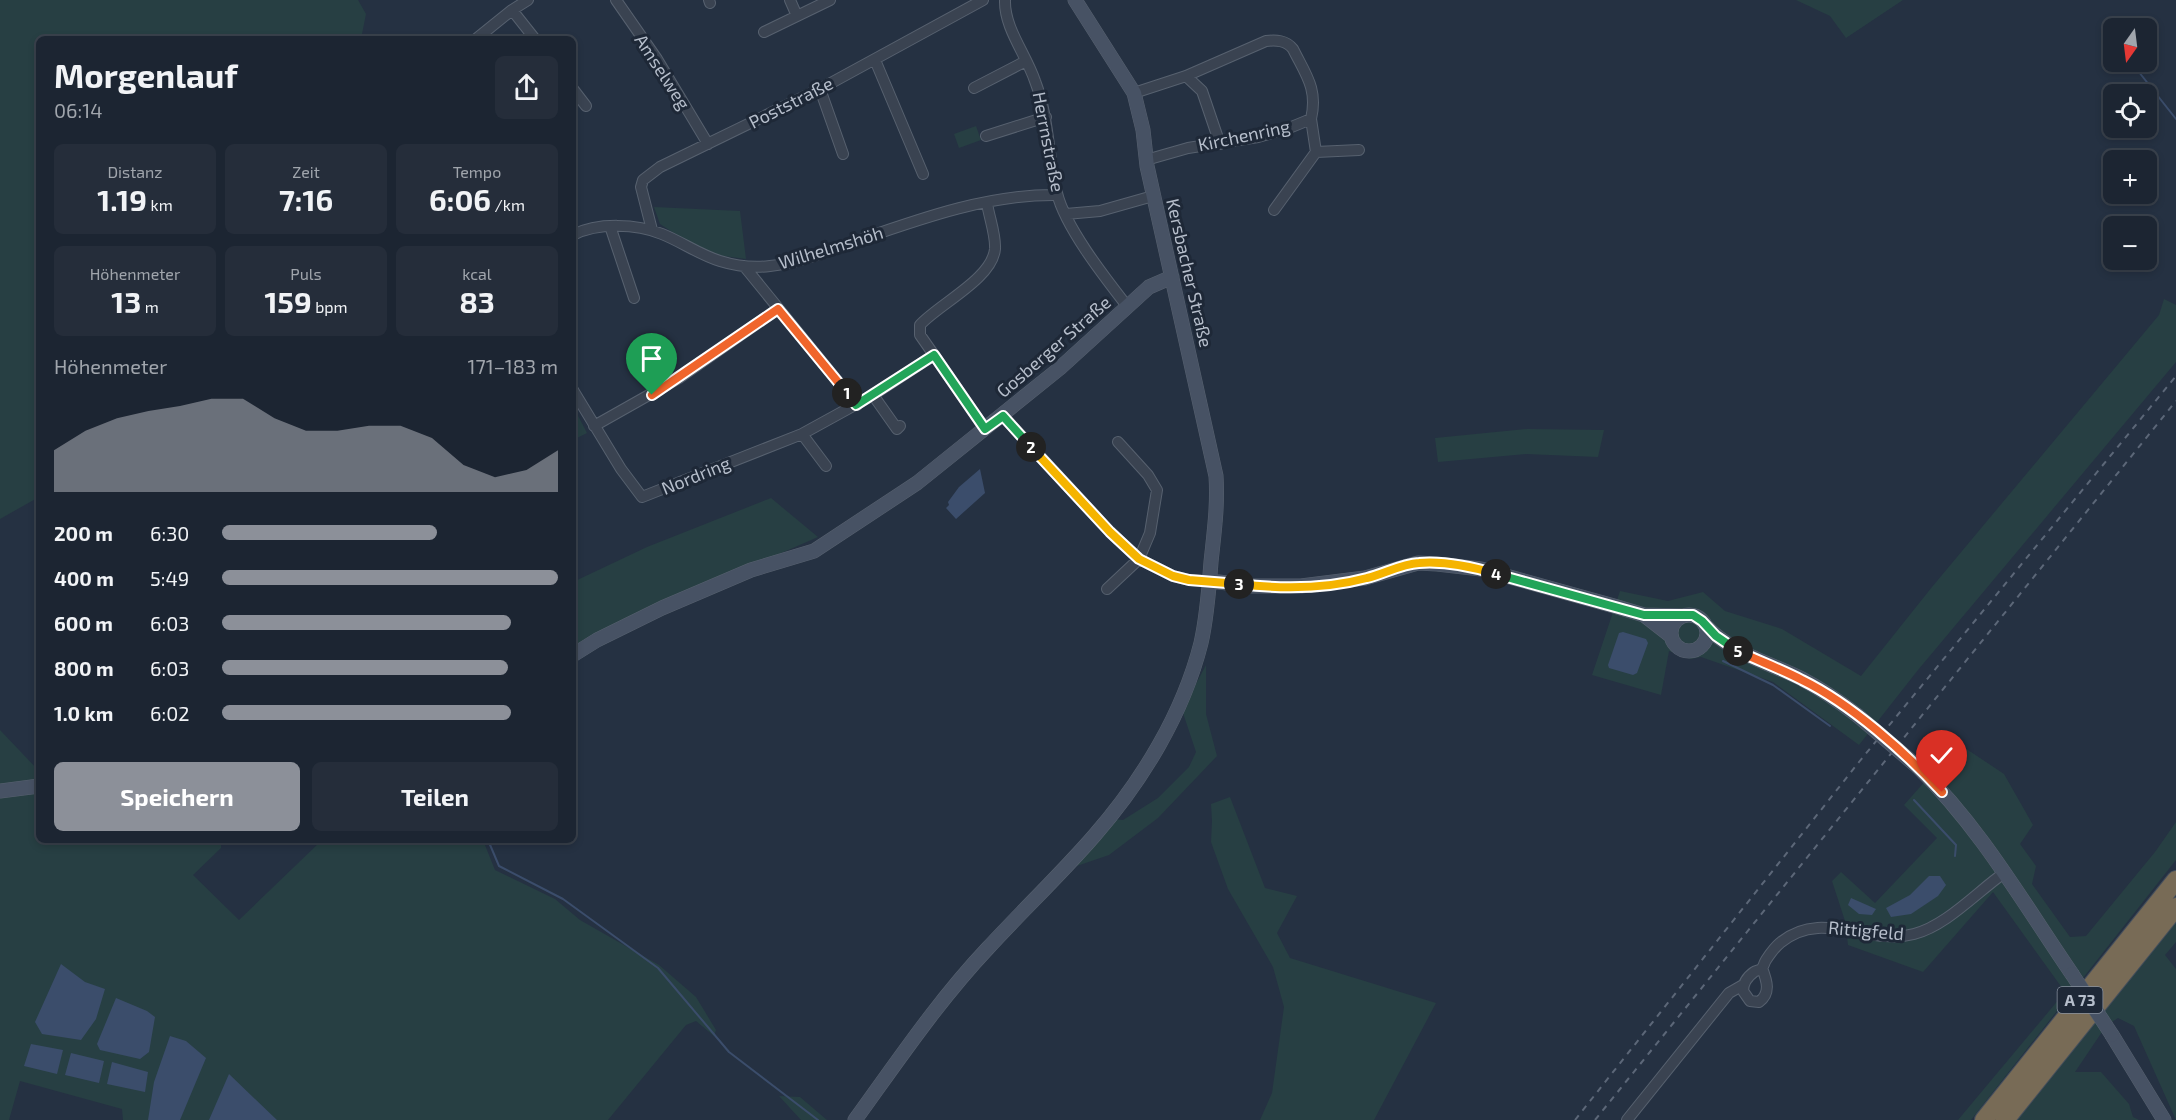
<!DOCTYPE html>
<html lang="de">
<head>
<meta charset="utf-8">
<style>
  :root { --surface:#1c2532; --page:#252d3a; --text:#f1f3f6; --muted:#a0a5ac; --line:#3a424d; --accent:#8c9099 }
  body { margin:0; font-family:"Exo 2",sans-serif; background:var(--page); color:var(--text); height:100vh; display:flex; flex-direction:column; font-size:22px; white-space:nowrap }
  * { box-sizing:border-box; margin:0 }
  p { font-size:20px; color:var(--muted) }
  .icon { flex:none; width:33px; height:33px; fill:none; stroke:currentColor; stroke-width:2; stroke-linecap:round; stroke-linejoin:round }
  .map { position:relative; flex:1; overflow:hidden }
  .panel { position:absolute; left:36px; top:36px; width:540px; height:807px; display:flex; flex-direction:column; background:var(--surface); border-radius:9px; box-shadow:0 3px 9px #0003,0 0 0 2px var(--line) }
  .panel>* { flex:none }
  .needle { width:39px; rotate:194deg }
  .fabs { position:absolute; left:2103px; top:18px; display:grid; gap:12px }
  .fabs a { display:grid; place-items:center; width:54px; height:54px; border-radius:9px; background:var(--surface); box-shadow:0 3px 9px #0003,0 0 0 2px var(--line); font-size:30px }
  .pin { position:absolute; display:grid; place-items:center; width:51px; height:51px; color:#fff; margin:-62px -26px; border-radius:50% 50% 50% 0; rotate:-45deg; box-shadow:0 0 6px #0007 }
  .pin .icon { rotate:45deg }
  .km { position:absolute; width:30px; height:30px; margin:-15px; border-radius:50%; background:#222; color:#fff; font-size:16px; line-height:30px; text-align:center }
  .round { display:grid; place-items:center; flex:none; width:63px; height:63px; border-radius:9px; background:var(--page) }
  .overview { display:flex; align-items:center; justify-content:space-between; height:102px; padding:0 18px }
  h1 { font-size:33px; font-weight:700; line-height:45px }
  .stats { display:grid; grid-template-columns:repeat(3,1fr); gap:9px; height:102px; padding:6px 18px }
  .stats div { display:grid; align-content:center; border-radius:9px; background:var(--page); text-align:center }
  .stats b { font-size:30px; font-weight:700 }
  .stats small { font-size:16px; font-weight:400 }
  .stats p { font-size:16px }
  .chart { height:168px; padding:12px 18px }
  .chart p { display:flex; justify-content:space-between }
  .chart svg { width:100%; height:108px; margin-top:6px; fill:var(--accent); opacity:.7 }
  .primary-button { display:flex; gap:12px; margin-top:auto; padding:12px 18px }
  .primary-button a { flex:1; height:69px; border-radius:9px; background:var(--accent); color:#fff; font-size:24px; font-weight:700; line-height:69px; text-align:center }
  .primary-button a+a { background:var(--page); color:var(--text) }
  ul { padding:0 18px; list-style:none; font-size:20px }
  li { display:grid; grid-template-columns:96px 72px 1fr; align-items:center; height:45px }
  li i { height:15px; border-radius:8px; background:var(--accent) }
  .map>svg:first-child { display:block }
  .green { fill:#273f43 }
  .water { fill:#3b4d6b }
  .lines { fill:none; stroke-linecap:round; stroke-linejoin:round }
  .stream { stroke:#3b4d6b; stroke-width:2 }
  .street-casing { stroke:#57616f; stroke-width:12 }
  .secondary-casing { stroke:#57616f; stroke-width:15 }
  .highway-casing { stroke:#444e5c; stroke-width:20 }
  .street { stroke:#3a4351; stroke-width:10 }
  .secondary { stroke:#475264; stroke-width:14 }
  .highway { stroke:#786b56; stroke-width:18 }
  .rail { stroke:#5c6778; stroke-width:2; stroke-dasharray:6 6; stroke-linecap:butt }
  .secondary-bridge-casing { stroke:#57616f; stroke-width:15; stroke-linecap:butt }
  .secondary-bridge { stroke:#475264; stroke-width:14 }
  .split-1-casing { stroke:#fff; stroke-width:12 }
  .split-2-casing { stroke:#fff; stroke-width:12 }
  .split-3-casing { stroke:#fff; stroke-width:12 }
  .split-4-casing { stroke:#fff; stroke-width:12 }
  .split-5-casing { stroke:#fff; stroke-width:12 }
  .split-6-casing { stroke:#fff; stroke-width:12 }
  .split-1 { stroke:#f0652b; stroke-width:8 }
  .split-2 { stroke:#22a559; stroke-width:8 }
  .split-3 { stroke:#f5b400; stroke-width:8 }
  .split-4 { stroke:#f5b400; stroke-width:8 }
  .split-5 { stroke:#22a559; stroke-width:8 }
  .split-6 { stroke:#f0652b; stroke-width:8 }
  .labels { text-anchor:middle; stroke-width:6; stroke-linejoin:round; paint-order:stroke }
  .shield { fill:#1e2837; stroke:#88919f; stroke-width:1.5 }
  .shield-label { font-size:16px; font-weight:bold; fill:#b6becb }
  .street-label { font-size:18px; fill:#b6becb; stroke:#1e2837 }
</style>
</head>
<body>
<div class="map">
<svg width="2176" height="1120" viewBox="0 0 2176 1120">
  <rect width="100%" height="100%" fill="#253142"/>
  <path class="green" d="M 0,0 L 358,0 L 366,14 L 361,39 L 39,39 L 39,497 L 0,519 Z
    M 1796,0 L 1903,0 L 1846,38 L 1830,16 Z
    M 976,126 L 981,140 L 959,148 L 954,134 Z
    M 654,207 L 740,211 L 746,259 L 716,255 L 683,239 L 660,224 Z
    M 2164,299 L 2176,305 L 2176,362 L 1918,670 L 1859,745 L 1773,682 L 1701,657 L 1691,659 L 1669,651 L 1661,695 L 1592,675 L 1620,591 L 1668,601 L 1703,592 L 1725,611 L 1782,629 L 1861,676 L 1932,587 L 2159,315 Z
    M 573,406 L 587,433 L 573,440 Z
    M 1527,429 L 1604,430 L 1598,457 L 1526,454 L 1438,462 L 1435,438 Z
    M 771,498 L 818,537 L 585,639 L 573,647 L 573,582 L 647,547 Z
    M 1206,665 L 1206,714 L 1217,756 L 1158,818 L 1109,855 L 1068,869 L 1114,819 L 1123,820 L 1158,798 L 1189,767 L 1196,752 L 1182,710 Z
    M 0,730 L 39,771 L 39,840 L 221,840 L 221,848 L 193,875 L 239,920 L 320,842 L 319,840 L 483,840 L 495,870 L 555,899 L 580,920 L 659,965 L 696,997 L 716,1030 L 714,1036 L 696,1021 L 686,1025 L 608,1120 L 123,1120 L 122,1109 L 20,1081 L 9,1120 L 0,1120 Z
    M 1934,736 L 1965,748 L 2004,774 L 2033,825 L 2020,844 L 2036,866 L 2032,884 L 2070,937 L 2086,936 L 2155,852 L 2176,822 L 2176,860 L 1971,1120 L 1958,1120 L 2065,992 L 1993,892 L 1923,972 L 1848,945 L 1845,921 L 1832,881 L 1841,872 L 1875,903 L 1937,838 L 1904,805 L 1927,779 L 1919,759 Z
    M 1230,797 L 1265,888 L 1297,896 L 1277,933 L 1290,958 L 1436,1003 L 1374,1120 L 1260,1120 L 1272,1093 L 1284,1007 L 1273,967 L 1228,889 L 1211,842 L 1212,821 L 1211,804 Z
    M 2176,922 L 2176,942 L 2165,955 L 2176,969 L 2176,1120 L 2134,1026 L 2118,1018 L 2106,1026 L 2075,1072 L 2101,1072 L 2129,1104 L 2133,1117 L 2139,1120 L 2017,1120 Z
    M 779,1096 L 800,1097 L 827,1120 L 801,1120 Z"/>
  <path class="water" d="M 980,469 L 985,493 L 956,519 L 946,508 L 949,505 L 948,502 L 959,487 Z
    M 1623,632 L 1646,639 L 1648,643 L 1637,673 L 1633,675 L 1609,668 L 1608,665 L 1619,633 Z
    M 1929,876 L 1940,876 L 1946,885 L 1938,896 L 1911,914 L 1891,917 L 1886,908 L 1910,895 Z
    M 1851,898 L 1876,909 L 1872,915 L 1859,914 L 1848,905 Z
    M 61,964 L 85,982 L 105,989 L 96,1019 L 81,1040 L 42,1034 L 35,1022 Z
    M 116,998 L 147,1011 L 155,1017 L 149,1052 L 140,1059 L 100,1050 L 97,1044 Z
    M 170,1036 L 186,1041 L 206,1058 L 180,1120 L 148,1120 L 154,1082 Z
    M 31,1044 L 63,1050 L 57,1074 L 24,1066 Z
    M 71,1053 L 104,1061 L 99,1083 L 65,1075 Z
    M 112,1062 L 148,1072 L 145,1092 L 107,1084 Z
    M 229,1074 L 277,1120 L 209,1120 Z"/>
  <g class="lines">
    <path class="stream" d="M 2131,62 L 2176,119
      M 1723,661 L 1773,685 L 1830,726
      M 1914,800 L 1956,845 L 1955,856
      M 488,840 L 499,866 L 563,899 L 658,968 L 729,1052 L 818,1120"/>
    <g class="street-casing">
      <path id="street" d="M 616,0 L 657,59 L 708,144
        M 709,0 L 710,3
        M 790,0 L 797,16
        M 1005,0 C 1004,28 1026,54 1035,81 C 1049,117 1048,156 1057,193 C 1065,227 1106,279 1127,306
        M 512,10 L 535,39
        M 764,32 L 830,0
        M 476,39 L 512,10 L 528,0
        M 875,60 L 923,174
        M 1186,76 L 1202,91 L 1220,144
        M 974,88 L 1026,61
        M 573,89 L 586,106
        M 820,89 L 843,154
        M 1134,93 L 1186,76 L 1266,41 C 1276,40 1286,40 1293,49 C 1306,75 1318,89 1311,119 L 1289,128 L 1258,137 L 1188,148 L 1146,160
        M 986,136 L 1046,117
        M 1316,152 L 1359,150
        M 1274,210 L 1316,152 L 1311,119
        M 1066,214 L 1100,211 L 1153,196
        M 610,226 L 634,298
        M 652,230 L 641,187 L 643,180 L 660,167 L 820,89 L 983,0
        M 573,235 C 598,222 637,224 662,234 C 682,242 700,255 720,261 C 736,266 754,268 770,266 C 801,263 833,249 862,239 C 925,217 991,194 1057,195
        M 744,266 L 857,405
        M 934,355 L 920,335 L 920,325 C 939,304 992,279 995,249 C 996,235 989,217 987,203
        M 573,390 L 621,469 L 642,497 L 802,434 L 873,395 L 934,355 L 985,429
        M 873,395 L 897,429 L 900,426
        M 1003,416 L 1110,532 L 1139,559 L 1173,576 L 1189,580 L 1210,581
        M 594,426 L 679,378 L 778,309
        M 802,434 L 826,466
        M 1107,589 L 1139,559 L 1150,533 L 1157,490 L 1148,475 L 1118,442
        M 1762,968 C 1767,981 1771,993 1759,1002 L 1750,1001 L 1743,991 C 1743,983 1747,977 1754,972 C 1756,970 1760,971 1762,968 C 1764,966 1764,963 1766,960 C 1770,954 1775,947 1780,943 C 1821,908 1868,946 1914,934 C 1946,926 1977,892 2004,873
        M 1627,1120 L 1729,993 L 1743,985"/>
    </g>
    <g class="secondary-casing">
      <path id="secondary" d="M 1210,581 L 1253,586 L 1301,586 L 1365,578 L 1418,563 L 1437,564 L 1481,569 L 1614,606 L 1644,615 L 1671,636
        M 1644,615 L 1683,616
        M1671 633a18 18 0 1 1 36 0a18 18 0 1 1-36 0Z
        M 1705,625 C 1732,654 1768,662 1802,679 C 1821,689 1840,702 1857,715
        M 573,655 L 597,640 L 662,608 L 751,570 L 814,551 L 917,483 L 1060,368 L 1149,287 L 1172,277
        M 1918,767 C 1980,827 2024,904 2072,974
        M 0,791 L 39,786
        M 2112,1035 L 2164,1120
        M 855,1120 C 897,1062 938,1001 988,948 C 1023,910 1060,875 1094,836 C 1142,781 1183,714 1201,643 C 1207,617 1209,589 1211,562 C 1214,533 1218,505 1216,476 L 1147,166 L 1143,130 L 1134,93 L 1075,0"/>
    </g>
    <g class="highway-casing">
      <path id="highway" d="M 1984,1120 L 2176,880
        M 2005,1120 L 2176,907"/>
    </g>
    <use href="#street" class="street"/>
    <use href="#secondary" class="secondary"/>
    <use href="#highway" class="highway"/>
    <path class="rail" d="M 1575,1120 L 1859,762 L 2176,376
      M 1595,1120 L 2176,401"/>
    <g class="secondary-bridge-casing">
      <path id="secondary-bridge" d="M 1857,715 L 1918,767
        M 2072,974 L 2112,1035"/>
    </g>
    <use href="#secondary-bridge" class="secondary-bridge"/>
  </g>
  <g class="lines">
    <g class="split-1-casing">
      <path id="split-1" d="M 652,395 L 778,309 L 847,393"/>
    </g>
    <g class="split-2-casing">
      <path id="split-2" d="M 847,393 L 856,405 L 934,355 L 985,429 L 1003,416 L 1031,447"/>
    </g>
    <g class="split-3-casing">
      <path id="split-3" d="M 1031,447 L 1110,532 L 1139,559 L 1173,576 L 1189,580 L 1239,584"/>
    </g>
    <g class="split-4-casing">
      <path id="split-4" d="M 1239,584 C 1280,589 1326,589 1367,578 C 1384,574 1401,564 1419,563 C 1444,561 1473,567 1496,574"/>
    </g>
    <g class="split-5-casing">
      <path id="split-5" d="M 1496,574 L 1644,615 L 1693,615 L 1702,621 L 1716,636 L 1738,651"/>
    </g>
    <g class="split-6-casing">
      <path id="split-6" d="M 1738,651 C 1759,661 1781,669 1802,680 C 1851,704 1905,752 1942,792"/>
    </g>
    <use href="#split-1" class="split-1"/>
    <use href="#split-2" class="split-2"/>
    <use href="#split-3" class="split-3"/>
    <use href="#split-4" class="split-4"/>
    <use href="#split-5" class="split-5"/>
    <use href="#split-6" class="split-6"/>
  </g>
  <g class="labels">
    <rect class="shield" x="2057.5" y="987" width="45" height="26" rx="4.5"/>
    <g class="shield-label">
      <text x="2080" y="1006">A 73</text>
    </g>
    <g class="street-label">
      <text transform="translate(662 72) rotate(57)" y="6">Amselweg</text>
      <text transform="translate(791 103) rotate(-27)" y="6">Poststraße</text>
      <text transform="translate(1244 136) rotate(-12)" y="6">Kirchenring</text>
      <text transform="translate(1048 142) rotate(79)" y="6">Herrnstraße</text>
      <text transform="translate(831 248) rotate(-17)" y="6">Wilhelmshöh</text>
      <text transform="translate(1189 273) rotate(77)" y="6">Kersbacher Straße</text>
      <text transform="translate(1054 347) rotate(-41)" y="6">Gosberger Straße</text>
      <text transform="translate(696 476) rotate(-22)" y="6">Nordring</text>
      <text transform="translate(1866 931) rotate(5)" y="6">Rittigfeld</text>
    </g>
  </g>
</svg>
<div class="fabs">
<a><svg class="needle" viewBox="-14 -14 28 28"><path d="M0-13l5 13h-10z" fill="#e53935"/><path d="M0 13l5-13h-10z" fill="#a0a5ac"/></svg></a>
<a><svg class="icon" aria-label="locate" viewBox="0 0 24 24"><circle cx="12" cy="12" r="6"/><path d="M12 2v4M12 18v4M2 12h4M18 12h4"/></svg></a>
<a>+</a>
<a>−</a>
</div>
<div class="pin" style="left:652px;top:395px;background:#1e9e55"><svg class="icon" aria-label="arrive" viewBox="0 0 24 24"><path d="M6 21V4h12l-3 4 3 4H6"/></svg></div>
<div class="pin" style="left:1942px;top:792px;background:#d93025"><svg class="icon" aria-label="check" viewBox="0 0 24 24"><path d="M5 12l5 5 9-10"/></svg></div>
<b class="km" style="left:847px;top:393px">1</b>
<b class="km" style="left:1031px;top:447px">2</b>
<b class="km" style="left:1239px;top:584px">3</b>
<b class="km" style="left:1496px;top:574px">4</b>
<b class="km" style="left:1738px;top:651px">5</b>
<section class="panel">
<div class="overview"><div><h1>Morgenlauf</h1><p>06:14</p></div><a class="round"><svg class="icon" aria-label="share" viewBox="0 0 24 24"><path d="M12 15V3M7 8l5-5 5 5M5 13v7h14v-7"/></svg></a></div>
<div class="stats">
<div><p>Distanz</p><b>1.19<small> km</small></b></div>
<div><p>Zeit</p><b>7:16</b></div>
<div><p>Tempo</p><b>6:06<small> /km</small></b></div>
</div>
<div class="stats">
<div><p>Höhenmeter</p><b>13<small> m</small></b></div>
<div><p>Puls</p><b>159<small> bpm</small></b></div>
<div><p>kcal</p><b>83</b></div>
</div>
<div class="chart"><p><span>Höhenmeter</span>171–183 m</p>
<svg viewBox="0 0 160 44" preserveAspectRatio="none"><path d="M0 44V27L10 19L20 14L30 11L40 9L50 6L60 6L70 14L80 19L90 19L100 17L110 17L120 22L130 33L140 38L150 35L160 27V44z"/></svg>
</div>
<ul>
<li><b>200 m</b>6:30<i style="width:64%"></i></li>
<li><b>400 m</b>5:49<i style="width:100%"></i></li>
<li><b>600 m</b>6:03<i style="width:86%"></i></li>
<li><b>800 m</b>6:03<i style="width:85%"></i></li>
<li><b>1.0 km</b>6:02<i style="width:86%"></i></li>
</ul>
<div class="primary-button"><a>Speichern</a><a>Teilen</a></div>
</section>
</div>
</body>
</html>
